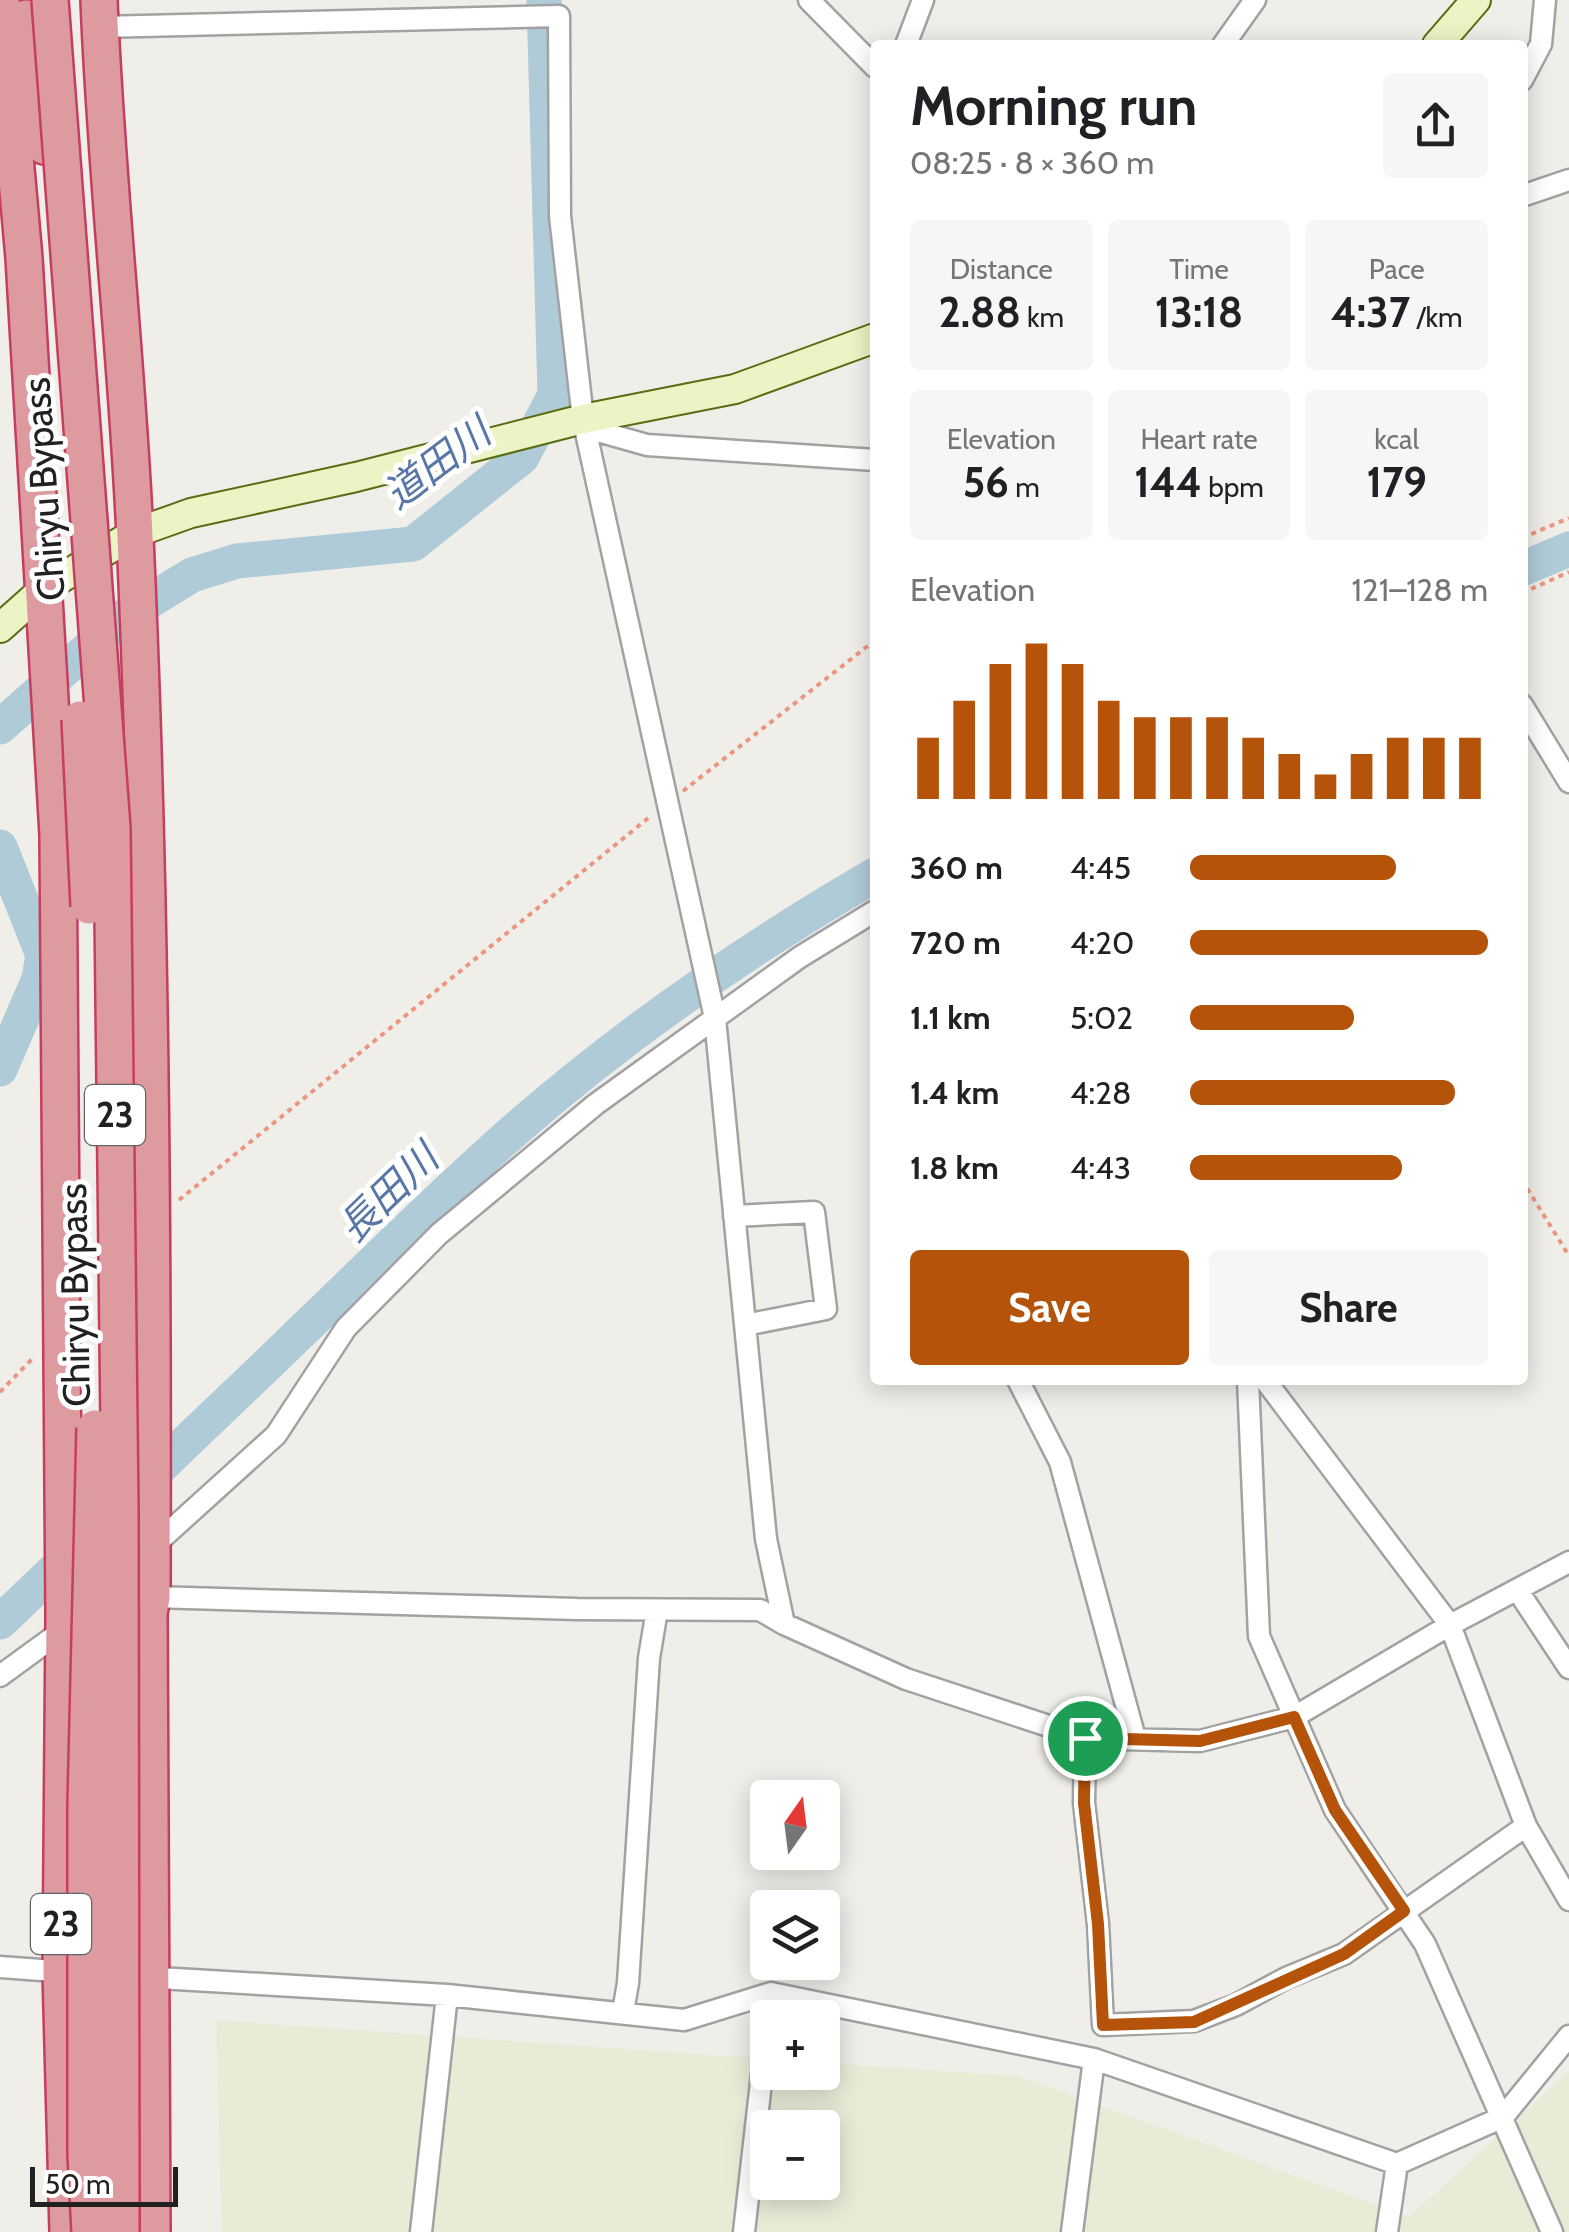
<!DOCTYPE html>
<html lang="en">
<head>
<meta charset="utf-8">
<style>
  :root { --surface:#fff; --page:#f6f6f6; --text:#202124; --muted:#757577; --accent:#b45309 }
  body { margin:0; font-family:Cabin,"Noto Sans JP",sans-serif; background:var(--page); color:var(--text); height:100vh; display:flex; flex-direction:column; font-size:38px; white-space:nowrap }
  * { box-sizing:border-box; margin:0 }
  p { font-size:32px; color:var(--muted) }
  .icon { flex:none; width:55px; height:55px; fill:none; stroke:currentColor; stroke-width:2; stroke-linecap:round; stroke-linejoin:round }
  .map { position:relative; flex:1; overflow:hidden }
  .sheet { position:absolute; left:870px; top:40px; width:658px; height:1345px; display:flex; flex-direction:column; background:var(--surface); border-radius:10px; box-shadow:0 5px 25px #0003 }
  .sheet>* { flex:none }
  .needle { width:65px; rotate:14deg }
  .tools { position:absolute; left:750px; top:1780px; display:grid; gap:20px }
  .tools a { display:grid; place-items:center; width:90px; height:90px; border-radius:10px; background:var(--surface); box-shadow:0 5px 25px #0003; font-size:50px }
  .scale { position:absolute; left:30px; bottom:25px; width:148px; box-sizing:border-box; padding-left:10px; border:5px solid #212121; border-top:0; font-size:28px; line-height:35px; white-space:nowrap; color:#212121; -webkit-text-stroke:8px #fff; paint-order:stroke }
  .pin { position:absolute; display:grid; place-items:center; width:85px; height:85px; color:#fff; margin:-42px; border:5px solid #fff; border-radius:50%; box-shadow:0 2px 10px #0007 }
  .round { display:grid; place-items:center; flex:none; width:105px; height:105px; border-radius:10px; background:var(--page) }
  .summary { display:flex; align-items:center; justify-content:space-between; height:170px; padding:0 40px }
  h1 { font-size:55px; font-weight:700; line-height:75px }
  .figures { display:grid; grid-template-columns:repeat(3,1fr); gap:15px; height:170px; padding:10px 40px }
  .figures div { display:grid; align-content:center; border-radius:10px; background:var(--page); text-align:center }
  .figures b { font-size:42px; font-weight:700 }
  .figures small { font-size:28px; font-weight:400 }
  .figures p { font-size:28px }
  .chart { height:280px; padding:20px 40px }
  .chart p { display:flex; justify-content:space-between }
  .chart svg { width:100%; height:180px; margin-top:10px; stroke:var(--accent); stroke-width:6 }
  .action { display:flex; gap:20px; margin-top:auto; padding:20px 40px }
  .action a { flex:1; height:115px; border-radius:10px; background:var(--accent); color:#fff; font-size:40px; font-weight:700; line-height:115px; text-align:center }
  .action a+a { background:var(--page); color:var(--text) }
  ul { padding:0 40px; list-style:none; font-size:32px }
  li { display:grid; grid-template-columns:160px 120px 1fr; align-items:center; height:75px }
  li i { height:25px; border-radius:12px; background:var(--accent) }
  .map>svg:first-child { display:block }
  .farmland { fill:#e8ecd7; fill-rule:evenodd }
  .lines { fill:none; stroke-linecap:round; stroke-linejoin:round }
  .river { stroke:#afcbd8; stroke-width:35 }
  .street-casing { stroke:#a2a2a2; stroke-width:25 }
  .secondary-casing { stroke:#5a6d13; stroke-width:32 }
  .highway-casing { stroke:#c63e5f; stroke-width:40 }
  .path { stroke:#e99681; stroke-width:4; stroke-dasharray:5 5; stroke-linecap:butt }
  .street { stroke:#fff; stroke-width:20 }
  .secondary { stroke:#ecf3c4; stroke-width:28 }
  .highway { stroke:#dd9ba0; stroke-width:35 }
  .highway-bridge-casing { stroke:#c63e5f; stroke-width:40; stroke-linecap:butt }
  .highway-bridge { stroke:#dd9ba0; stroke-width:35 }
  .route-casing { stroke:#fff; stroke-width:20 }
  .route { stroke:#b45309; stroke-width:12 }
  .labels { text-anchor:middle; stroke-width:10; stroke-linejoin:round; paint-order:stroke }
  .shield { fill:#fff; stroke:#646464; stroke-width:2.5 }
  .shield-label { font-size:35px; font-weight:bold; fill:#212121 }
  .street-label { font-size:38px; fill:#212121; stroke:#fff }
  .water-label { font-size:40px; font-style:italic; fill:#5877a6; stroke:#fff }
</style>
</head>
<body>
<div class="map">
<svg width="1569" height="2232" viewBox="0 0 1569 2232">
  <rect width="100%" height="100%" fill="#f0eee9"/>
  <path class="farmland" d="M 216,2020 L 767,2059 L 768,2072 L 822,2072 L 823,2063 L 1018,2076 L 1409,2217 L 1569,2071 L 1569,2232 L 222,2232 ZM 768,2128 L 822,2128 L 822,2182 L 768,2182 Z"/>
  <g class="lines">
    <path class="river" d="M 1522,569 L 1569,549
      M 0,727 L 125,616 L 192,575 L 237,561 L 413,544 L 522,457 L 555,395 L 544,0
      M 0,847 L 43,955 L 39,979 L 0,1069
      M 137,1490 C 191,1436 247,1385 301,1332 C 372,1264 442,1194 516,1129 C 626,1033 749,948 875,875
      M 0,1622 L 82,1544"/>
    <g class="street-casing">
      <path id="street" d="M 809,0 L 875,67
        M 100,27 L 559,16 L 560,216 L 583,419 L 715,1018 L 766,1539 L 784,1624
        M 906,45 L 923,0
        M 1223,45 L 1255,0
        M 1522,80 L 1541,44 L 1545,0
        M 1522,196 L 1569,180
        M 587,428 L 647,445 L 875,460
        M 1522,705 L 1569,782
        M 734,1216 L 814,1212 L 826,1309 L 745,1325
        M 1018,1380 L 1060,1462 L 1135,1738
        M 1248,1380 L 1259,1636 L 1335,1810 L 1425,1944 L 1552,2232
        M 1265,1380 L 1450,1625 L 1526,1826 L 1569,1900
        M 150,1549 L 276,1435 L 346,1328 L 439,1234 L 596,1104 L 800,957 L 875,911
        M 1518,1591 L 1569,1668
        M 152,1597 L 577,1609 L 760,1610 L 784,1624 L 906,1679 L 1085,1738 L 1200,1741 L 1294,1717 L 1450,1625 L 1569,1562
        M 0,1676 L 67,1627
        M 1085,1738 L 1084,1803 L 1098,1924 L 1103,2025 L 1194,2021 L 1236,2005 L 1286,1978 L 1344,1954 L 1526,1826
        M 0,1967 L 68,1972
        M 142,1977 L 447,1995 L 684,2020 L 771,1993 L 1094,2059 L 1397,2164 L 1503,2117 L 1569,2036
        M 623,2012 L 628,1983 L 649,1658 L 657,1610
        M 421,2232 L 447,1995
        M 744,2232 L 768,2021
        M 1072,2232 L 1094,2059
        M 1387,2232 L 1397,2164"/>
    </g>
    <g class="secondary-casing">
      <path id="secondary" d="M 1437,45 L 1476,0
        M 0,628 L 45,588 L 135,533 L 191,513 L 356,477 L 583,419 L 735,389 L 875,338"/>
    </g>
    <g class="highway-casing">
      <path id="highway" d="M 1,0 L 24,258 L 58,835 L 64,1616 L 61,1972 L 68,2232
        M 99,0 C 106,179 127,358 135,537 C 151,890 153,1243 152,1597 L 149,1613 L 152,2232
        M 26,18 L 44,146"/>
    </g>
    <path class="path" d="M 1522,538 L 1569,518
      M 1522,593 L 1569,572
      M 683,791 L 869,645 L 875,644
      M 1522,1180 L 1569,1256
      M 179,1200 L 652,815
      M 0,1392 L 35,1356"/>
    <use href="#street" class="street"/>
    <use href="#secondary" class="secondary"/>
    <use href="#highway" class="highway"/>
    <g class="highway-bridge-casing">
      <path id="highway-bridge" d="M 50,0 L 112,828 L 120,1510 L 121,2232
        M 80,719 L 89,906
        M 90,2232 L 86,2155 L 86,1805 L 95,1428"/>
    </g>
    <use href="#highway-bridge" class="highway-bridge"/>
  </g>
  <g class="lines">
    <g class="route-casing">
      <path id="route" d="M 1294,1717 L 1335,1810 L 1404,1911 L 1344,1954 L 1194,2022 L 1103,2025 L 1098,1924 L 1084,1803 L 1085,1738 L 1200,1741 Z"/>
    </g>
    <use href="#route" class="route"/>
  </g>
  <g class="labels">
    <g class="shield">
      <rect x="85" y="1085" width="60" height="60" rx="8"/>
      <rect x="31" y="1894" width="60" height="60" rx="8"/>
    </g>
    <g class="shield-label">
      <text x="115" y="1127">23</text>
      <text x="61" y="1936">23</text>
    </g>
    <g class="street-label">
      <text transform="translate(44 489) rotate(-94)" y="13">Chiryu Bypass</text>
      <text transform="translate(75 1295) rotate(-91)" y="13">Chiryu Bypass</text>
    </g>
    <g class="water-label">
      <text transform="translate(437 463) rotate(-37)" y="14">道田川</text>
      <text transform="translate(388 1193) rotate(-44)" y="14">長田川</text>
    </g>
  </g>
</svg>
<div class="tools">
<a><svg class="needle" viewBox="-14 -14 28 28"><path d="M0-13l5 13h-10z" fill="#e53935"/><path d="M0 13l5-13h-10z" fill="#757577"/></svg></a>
<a><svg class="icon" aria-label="layers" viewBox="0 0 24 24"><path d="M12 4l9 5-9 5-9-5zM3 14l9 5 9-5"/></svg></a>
<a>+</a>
<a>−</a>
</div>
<div class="scale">50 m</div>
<div class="pin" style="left:1085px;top:1738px;background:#1e9e55"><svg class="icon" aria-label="arrive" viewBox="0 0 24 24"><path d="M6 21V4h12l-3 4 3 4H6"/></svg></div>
<section class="sheet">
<div class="summary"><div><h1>Morning run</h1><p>08:25 · 8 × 360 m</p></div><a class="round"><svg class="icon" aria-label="share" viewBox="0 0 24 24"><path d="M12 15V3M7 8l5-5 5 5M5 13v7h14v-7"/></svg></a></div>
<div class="figures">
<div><p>Distance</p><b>2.88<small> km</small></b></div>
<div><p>Time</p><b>13:18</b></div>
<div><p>Pace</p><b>4:37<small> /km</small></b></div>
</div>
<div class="figures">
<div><p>Elevation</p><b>56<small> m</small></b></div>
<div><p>Heart rate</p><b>144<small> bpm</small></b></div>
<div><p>kcal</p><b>179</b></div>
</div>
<div class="chart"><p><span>Elevation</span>121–128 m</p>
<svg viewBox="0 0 160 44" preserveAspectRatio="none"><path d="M5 44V29M15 44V20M25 44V11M35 44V6M45 44V11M55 44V20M65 44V24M75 44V24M85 44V24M95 44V29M105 44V33M115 44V38M125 44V33M135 44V29M145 44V29M155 44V29"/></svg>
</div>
<ul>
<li><b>360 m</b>4:45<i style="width:69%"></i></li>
<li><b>720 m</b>4:20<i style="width:100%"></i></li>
<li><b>1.1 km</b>5:02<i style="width:55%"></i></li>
<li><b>1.4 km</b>4:28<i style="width:89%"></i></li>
<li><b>1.8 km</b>4:43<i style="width:71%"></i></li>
</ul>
<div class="action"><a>Save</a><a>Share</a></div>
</section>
</div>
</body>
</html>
